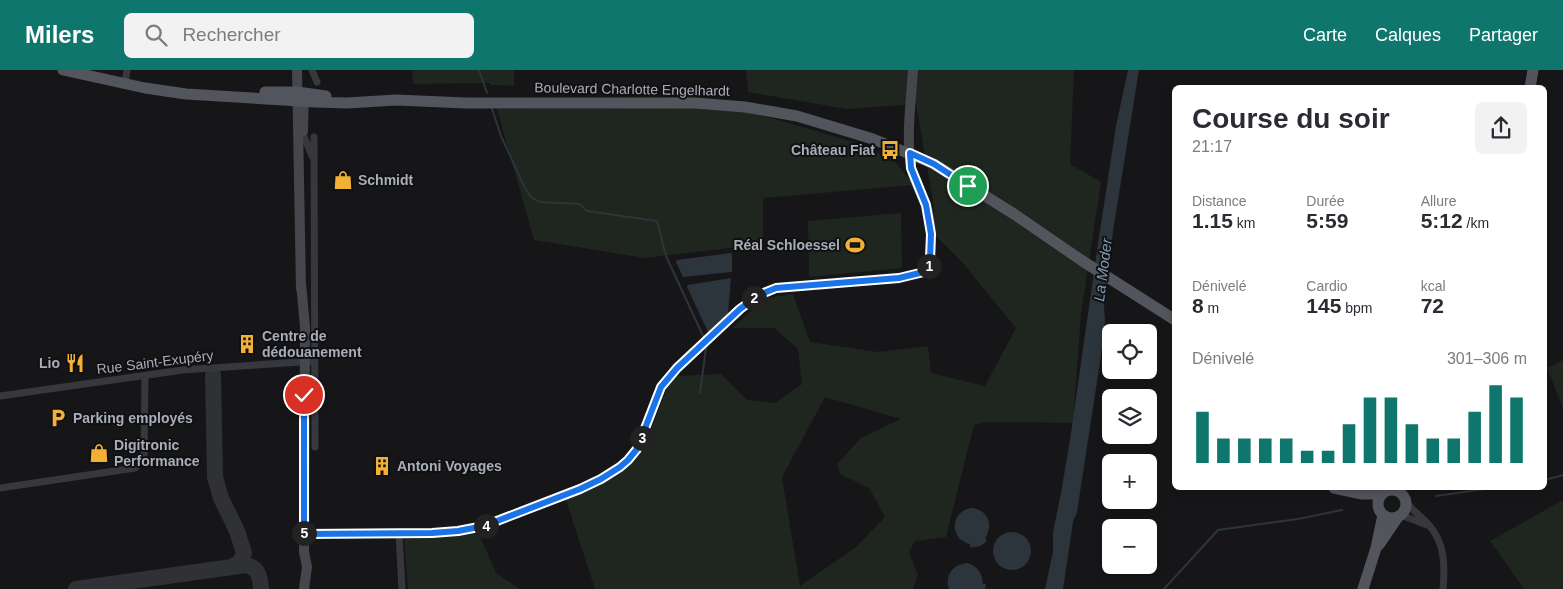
<!DOCTYPE html>
<html lang="fr">
<head>
<meta charset="utf-8">
<style>
  :root { --surface:#fff; --page:#f2f2f3; --text:#2b2b33; --muted:#7c7c81; --accent:#0f766e }
  body { margin:0; font-family:Arial,sans-serif; background:var(--page); color:var(--text); height:100vh; display:flex; flex-direction:column; font-size:19px; white-space:nowrap }
  * { box-sizing:border-box; margin:0 }
  p { font-size:16px; color:var(--muted) }
  .icon { flex:none; width:28px; height:28px; fill:none; stroke:currentColor; stroke-width:2; stroke-linecap:round; stroke-linejoin:round }
  .map { position:relative; flex:1; overflow:hidden }
  .panel { position:absolute; left:1172px; top:15px; width:375px; height:405px; display:flex; flex-direction:column; background:var(--surface); border-radius:8px; box-shadow:0 2px 8px #0003 }
  .panel>* { flex:none }
  .buttons { position:absolute; left:1102px; top:254px; display:grid; gap:10px }
  .buttons a { display:grid; place-items:center; width:55px; height:55px; border-radius:8px; background:var(--surface); box-shadow:0 2px 8px #0003; font-size:25px }
  .pin { position:absolute; display:grid; place-items:center; width:42px; height:42px; color:#fff; margin:-21px; border:2px solid #fff; border-radius:50%; box-shadow:0 1px 5px #0007 }
  .km { position:absolute; width:25px; height:25px; margin:-12px; border-radius:50%; background:#222; color:#fff; font-size:14px; line-height:25px; text-align:center }
  .round { display:grid; place-items:center; flex:none; width:52px; height:52px; border-radius:8px; background:var(--page) }
  .headline { display:flex; align-items:center; justify-content:space-between; height:85px; padding:0 20px }
  h1 { font-size:28px; font-weight:600; line-height:38px }
  .metrics { display:grid; grid-template-columns:repeat(3,1fr); gap:8px; height:85px; padding:5px 20px }
  .metrics div { display:grid; align-content:center }
  .metrics b { font-size:21px; font-weight:600 }
  .metrics small { font-size:14px; font-weight:400 }
  .metrics p { font-size:14px }
  .chart { height:140px; padding:10px 20px }
  .chart p { display:flex; justify-content:space-between }
  .chart svg { width:100%; height:90px; margin-top:5px; stroke:var(--accent); stroke-width:6 }
  header { display:flex; align-items:center; gap:30px; box-sizing:border-box; height:70px; padding:0 25px; background:var(--accent); color:#fff }
  header strong { font-size:24px }
  nav { display:flex; gap:28px; margin-inline-start:auto; font-size:18px }
  .search { width:350px; height:45px; background:var(--page); display:flex; align-items:center; gap:12px; box-sizing:border-box; padding:0 18px; border-radius:8px; color:var(--muted); font-size:19px }
  .map>svg:first-child { display:block }
  .green { fill:#1e261f; fill-rule:evenodd }
  .water { fill:#2c353c }
  .lines { fill:none; stroke-linecap:round; stroke-linejoin:round }
  .stream { stroke:#2c353c; stroke-width:2 }
  .taxiway { stroke:#303135; stroke-width:16 }
  .street { stroke:#37383d; stroke-width:7 }
  .secondary { stroke:#45474d; stroke-width:10 }
  .primary { stroke:#53555c; stroke-width:11 }
  .route-casing { stroke:#fff; stroke-width:10 }
  .route { stroke:#1a73e8; stroke-width:6 }
  .labels { text-anchor:middle; stroke-width:4; stroke-linejoin:round; paint-order:stroke }
  .street-label { font-size:14px; fill:#a8adb8; stroke:#111113 }
  .poi-label { font-size:14px; font-weight:bold; fill:#a8adb8; stroke:#111113; text-anchor:start }
  .water-label { font-size:15px; font-style:italic; fill:#7f9bb3; stroke:#111113 }
</style>
</head>
<body>
<header>
<strong>Milers</strong>
<div class="search"><svg class="icon" aria-label="search" viewBox="0 0 24 24"><circle cx="10" cy="10" r="6"/><path d="M15 15l6 6"/></svg>Rechercher</div>
<nav><a>Carte</a><a>Calques</a><a>Partager</a></nav>
</header>
<div class="map">
<svg width="1563" height="519" viewBox="0 0 1563 519">
  <rect width="100%" height="100%" fill="#161618"/>
  <path class="green" d="M 412,0 L 514,0 L 514,16 L 491,15 L 490,13 L 413,14 Z
    M 746,0 L 1074,0 L 1070,94 L 1101,112 L 1081,244 L 1073,353 L 985,352 L 974,355 L 946,467 L 915,471 L 909,482 L 918,505 L 913,519 L 595,519 L 566,430 L 643,379 L 668,316 L 674,306 L 721,304 L 747,330 L 775,333 L 802,314 L 798,279 L 774,258 L 732,258 L 765,228 L 793,224 L 810,272 L 878,282 L 928,276 L 931,303 L 985,316 L 1016,258 L 962,192 L 936,166 L 934,137 L 916,34 L 847,39 L 748,22 ZM 825,327 L 901,349 L 861,368 L 837,394 L 840,404 L 869,418 L 885,447 L 856,477 L 800,516 L 782,407 Z
    M 696,38 L 750,42 L 867,76 L 896,93 L 914,115 L 763,128 L 763,174 L 645,188 L 534,170 L 497,39 Z
    M 901,143 L 902,198 L 809,207 L 808,151 Z
    M 1563,290 L 1563,338 L 1547,298 Z
    M 1563,430 L 1563,519 L 1524,519 L 1490,471 Z
    M 479,464 L 496,503 L 520,519 L 408,519 L 404,467 Z"/>
  <path class="water" d="M 1128,0 L 1139,0 L 1113,161 L 1104,237 L 1105,252 L 1100,292 L 1077,442 L 1073,452 L 1063,519 L 1045,519 L 1053,482 L 1053,462 L 1061,423 L 1070,370 L 1099,167 L 1116,56 Z
    M 731,183 L 732,185 L 732,202 L 683,207 L 676,192 L 677,190 Z
    M 731,208 L 728,244 L 709,264 L 687,217 L 688,215 Z
    M 971,438 C 988,439 994,455 985,468 L 987,471 C 982,476 977,478 970,477 L 970,474 C 949,469 950,442 971,438 Z
    M993 481a19 19 0 1 1 38 0a19 19 0 1 1-38 0Z
    M 967,493 C 978,496 982,503 983,514 L 986,514 L 985,519 L 949,519 C 944,506 953,494 967,493 Z"/>
  <g class="lines">
    <path class="stream" d="M 479,0 L 487,23
      M 491,36 L 501,66 L 524,116 L 531,127 L 540,132 L 580,134 L 587,141 L 657,151 L 666,186 L 704,268
      M 700,323 L 706,278
      M 1545,410 L 1563,405
      M 1436,426 L 1492,418
      M 1164,519 L 1218,460 L 1298,449 L 1342,440"/>
    <path class="taxiway" d="M 213,305 L 215,407 L 221,428 L 237,461 L 244,483 L 240,492 L 231,497
      M 76,519 L 246,495 C 259,498 260,507 261,519"/>
    <path class="street" d="M 312,0 L 317,12
      M 125,14 L 127,0
      M 303,64 L 312,86
      M 314,67 L 315,377
      M 0,326 L 183,300 L 314,291
      M 0,418 L 135,398 L 144,389 L 145,306
      M 1407,433 C 1413,441 1422,447 1429,455 C 1445,473 1445,496 1443,519
      M 1401,445 L 1427,455
      M 304,464 L 432,463 L 458,461 L 484,456 L 580,419 L 601,409 L 620,397 L 628,390 L 637,379 L 661,317 L 677,298 L 740,239 L 759,225 L 776,218 L 899,208 L 928,201
      M 399,464 L 402,519"/>
    <path class="secondary" d="M 297,0 L 301,219
      M 913,0 C 911,31 906,66 911,97 C 913,109 920,121 925,133 C 933,154 932,179 928,201
      M 303,61 L 304,23
      M 301,213 L 305,257 L 304,482 L 307,497 L 304,519"/>
    <path class="primary" d="M 63,0 L 145,18 L 186,24 L 315,32 L 347,33 L 396,30 L 466,33 L 695,33 L 745,37 L 797,46 L 873,69 L 934,94 L 1014,144 L 1081,190 L 1175,250
      M 1530,18 L 1533,0
      M 265,22 L 297,22 L 326,26
      M 1334,418 L 1362,424 L 1381,424
      M1378 434a14 14 0 1 1 28 0a14 14 0 1 1-28 0Z
      M 1379,475 L 1398,447
      M 1363,519 L 1376,478 L 1383,445"/>
  </g>
  <g class="lines">
    <g class="route-casing">
      <path id="route" d="M 304,325 L 304,464 L 432,463 L 458,461 L 484,456 L 580,419 L 601,409 L 620,397 L 628,390 L 637,379 L 661,317 L 677,298 L 740,239 L 759,225 L 776,218 L 899,208 L 928,201 L 930,189 L 931,164 L 926,135 L 911,98 L 910,83 L 934,94 L 968,116"/>
    </g>
    <use href="#route" class="route"/>
  </g>
  <defs>
    <g id="bus-bare" transform="scale(1.5)"><path d="M-5-6H5V4H4V6H2V4H-2V6H-4V4H-5ZM-3.5-4V0h7V-4ZM-3.5 1.2v1.5H-2V1.2ZM2 1.2v1.5H3.5V1.2Z" fill="#f2b134" stroke="#111113" stroke-width="2.5" paint-order="stroke"/></g>
    <g id="shop-bare" transform="scale(1.5)"><path d="M-5-2.5h2.3a2.7 3.5 0 0 1 5.4 0H5L5.5 6h-11ZM-1.5-2.5h3a1.5 2.3 0 0 0-3 0Z" fill="#f2b134" stroke="#111113" stroke-width="2.5" paint-order="stroke"/></g>
    <g id="stadium-bare" transform="scale(1.5)"><path d="M0-5a6.5 5 0 1 0 0 10a6.5 5 0 1 0 0-10ZM-3.5-1.8h7v3.6h-7Z" fill="#f2b134" stroke="#111113" stroke-width="2.5" paint-order="stroke"/></g>
    <g id="building-bare" transform="scale(1.5)"><path d="M-4-6H4V6H1V3H-1V6H-4ZM-2.5-4.3h1.7v1.8h-1.7ZM.8-4.3h1.7v1.8H.8ZM-2.5-1h1.7V.8h-1.7ZM.8-1h1.7V.8H.8Z" fill="#f2b134" stroke="#111113" stroke-width="2.5" paint-order="stroke"/></g>
    <g id="restaurant-bare" transform="scale(1.5)"><path d="M-5-6h1v4h1v-4h1v4h1v-4h1v5L-1.5 .5V6h-2V.5L-5-1ZM5-6V6H3V1.5H1.5Q1.5-4 5-6Z" fill="#f2b134" stroke="#111113" stroke-width="2.5" paint-order="stroke"/></g>
    <g id="parking-bare" transform="scale(1.5)"><path d="M-3.5-5.5H1a3.5 3.5 0 0 1 0 7H-1V5.5H-3.5ZM-1-3.4V-.6H.8a1.4 1.4 0 0 0 0-2.8Z" fill="#f2b134" stroke="#111113" stroke-width="2.5" paint-order="stroke"/></g>
  </defs>
  <g fill-rule="evenodd">
    <use href="#bus-bare" x="890" y="80"/>
    <use href="#shop-bare" x="343" y="110"/>
    <use href="#stadium-bare" x="855" y="175"/>
    <use href="#building-bare" x="247" y="274"/>
    <use href="#restaurant-bare" x="75" y="293"/>
    <use href="#parking-bare" x="58" y="348"/>
    <use href="#shop-bare" x="99" y="383"/>
    <use href="#building-bare" x="382" y="396"/>
  </g>
  <g class="labels">
    <g class="street-label">
      <text transform="translate(632 19) rotate(1)" y="5">Boulevard Charlotte Engelhardt</text>
      <text transform="translate(155 292) rotate(-7)" y="5">Rue Saint-Exupéry</text>
    </g>
    <g class="poi-label">
      <text x="875" y="85" text-anchor="end">Château Fiat</text>
      <text x="358" y="115">Schmidt</text>
      <text x="840" y="180" text-anchor="end">Réal Schloessel</text>
      <text x="262" y="271">Centre de<tspan x="262" dy="16">dédouanement</tspan></text>
      <text x="60" y="298" text-anchor="end">Lio</text>
      <text x="73" y="353">Parking employés</text>
      <text x="114" y="380">Digitronic<tspan x="114" dy="16">Performance</tspan></text>
      <text x="397" y="401">Antoni Voyages</text>
    </g>
    <g class="water-label">
      <text transform="translate(1103 200) rotate(-83)" y="5">La Moder</text>
    </g>
  </g>
</svg>
<div class="buttons">
<a><svg class="icon" aria-label="locate" viewBox="0 0 24 24"><circle cx="12" cy="12" r="6"/><path d="M12 2v4M12 18v4M2 12h4M18 12h4"/></svg></a>
<a><svg class="icon" aria-label="layers" viewBox="0 0 24 24"><path d="M12 4l9 5-9 5-9-5zM3 14l9 5 9-5"/></svg></a>
<a>+</a>
<a>−</a>
</div>
<div class="pin" style="left:968px;top:116px;background:#1e9e55"><svg class="icon" aria-label="arrive" viewBox="0 0 24 24"><path d="M6 21V4h12l-3 4 3 4H6"/></svg></div>
<div class="pin" style="left:304px;top:325px;background:#d93025"><svg class="icon" aria-label="check" viewBox="0 0 24 24"><path d="M5 12l5 5 9-10"/></svg></div>
<b class="km" style="left:929px;top:196px">1</b>
<b class="km" style="left:754px;top:228px">2</b>
<b class="km" style="left:642px;top:368px">3</b>
<b class="km" style="left:486px;top:456px">4</b>
<b class="km" style="left:304px;top:463px">5</b>
<section class="panel">
<div class="headline"><div><h1>Course du soir</h1><p>21:17</p></div><a class="round"><svg class="icon" aria-label="share" viewBox="0 0 24 24"><path d="M12 15V3M7 8l5-5 5 5M5 13v7h14v-7"/></svg></a></div>
<div class="metrics">
<div><p>Distance</p><b>1.15<small> km</small></b></div>
<div><p>Durée</p><b>5:59</b></div>
<div><p>Allure</p><b>5:12<small> /km</small></b></div>
</div>
<div class="metrics">
<div><p>Dénivelé</p><b>8<small> m</small></b></div>
<div><p>Cardio</p><b>145<small> bpm</small></b></div>
<div><p>kcal</p><b>72</b></div>
</div>
<div class="chart"><p><span>Dénivelé</span>301–306 m</p>
<svg viewBox="0 0 160 44" preserveAspectRatio="none"><path d="M5 44V19M15 44V32M25 44V32M35 44V32M45 44V32M55 44V38M65 44V38M75 44V25M85 44V12M95 44V12M105 44V25M115 44V32M125 44V32M135 44V19M145 44V6M155 44V12"/></svg>
</div>
</section>
</div>
</body>
</html>
